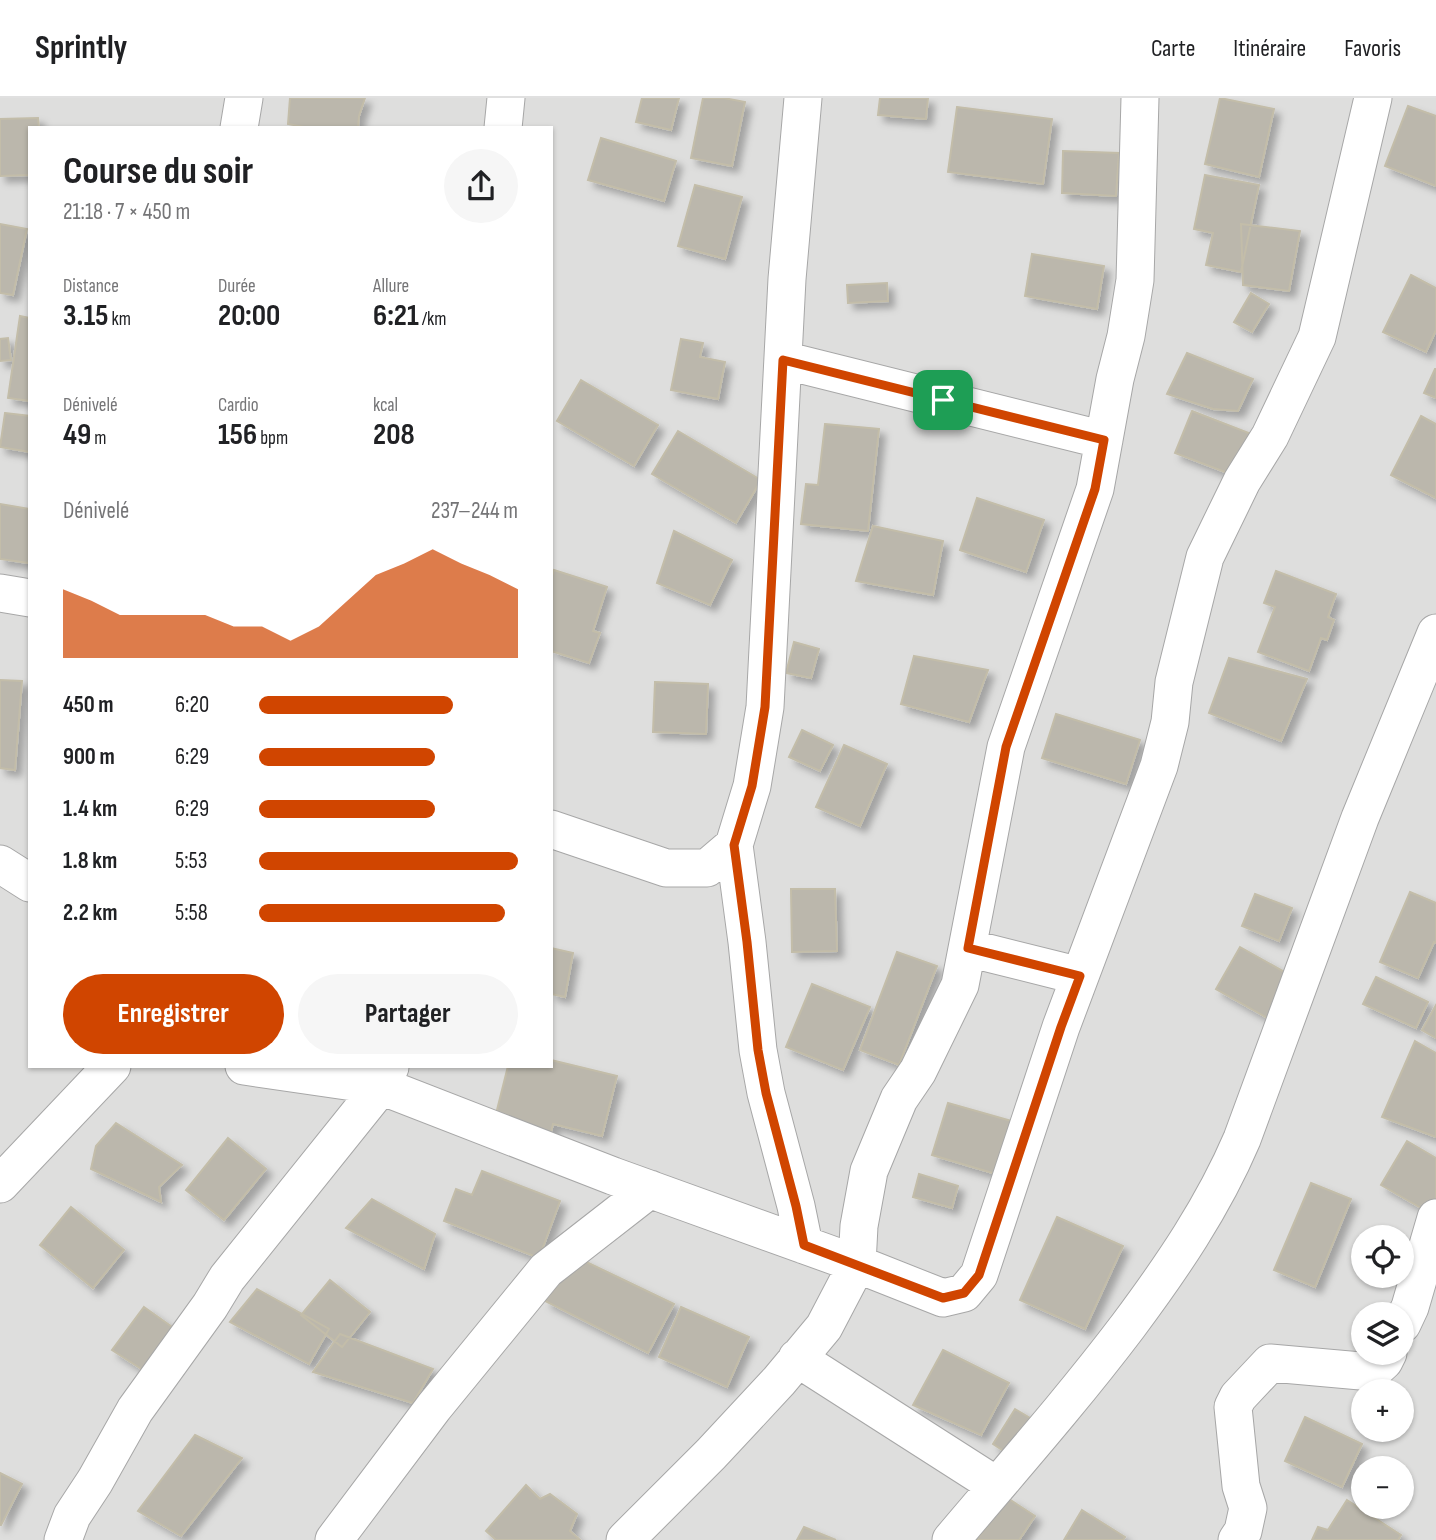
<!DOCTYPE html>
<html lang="fr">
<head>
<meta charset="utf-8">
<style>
  :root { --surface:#fff; --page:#f6f6f6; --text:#202124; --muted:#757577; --line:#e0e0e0; --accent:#d04500 }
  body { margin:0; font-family:"Sofia Sans Condensed",sans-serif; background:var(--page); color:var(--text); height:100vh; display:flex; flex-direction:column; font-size:26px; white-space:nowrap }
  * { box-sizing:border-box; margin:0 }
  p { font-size:23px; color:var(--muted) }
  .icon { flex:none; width:38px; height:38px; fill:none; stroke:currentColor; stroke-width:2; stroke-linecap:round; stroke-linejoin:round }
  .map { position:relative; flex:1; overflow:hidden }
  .side { position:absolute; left:28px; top:28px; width:525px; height:942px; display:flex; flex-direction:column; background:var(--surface); border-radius:0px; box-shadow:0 2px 5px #0004 }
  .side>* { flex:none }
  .tools { position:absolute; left:1351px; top:1127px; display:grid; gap:14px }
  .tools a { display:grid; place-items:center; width:63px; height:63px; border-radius:50%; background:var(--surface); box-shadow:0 2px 5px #0004; font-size:35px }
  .pin { position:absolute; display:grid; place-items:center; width:60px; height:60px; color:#fff; margin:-30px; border-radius:14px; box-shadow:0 4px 10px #0006 }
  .round { display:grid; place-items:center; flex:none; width:74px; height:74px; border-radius:37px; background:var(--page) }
  .summary { display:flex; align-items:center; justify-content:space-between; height:119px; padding:0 35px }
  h1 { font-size:38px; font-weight:700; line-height:52px }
  .metrics { display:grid; grid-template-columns:repeat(3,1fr); gap:10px; height:119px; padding:7px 35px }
  .metrics div { display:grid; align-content:center }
  .metrics b { font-size:30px; font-weight:700 }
  .metrics small { font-size:19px; font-weight:400 }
  .metrics p { font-size:19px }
  .chart { height:196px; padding:14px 35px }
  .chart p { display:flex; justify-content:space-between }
  .chart svg { width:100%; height:126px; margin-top:7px; fill:var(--accent); opacity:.7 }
  .cta { display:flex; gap:14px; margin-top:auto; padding:14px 35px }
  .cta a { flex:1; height:80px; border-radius:42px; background:var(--accent); color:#fff; font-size:28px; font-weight:700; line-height:80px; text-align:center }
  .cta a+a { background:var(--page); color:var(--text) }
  ul { padding:0 35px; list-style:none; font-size:23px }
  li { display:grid; grid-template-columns:112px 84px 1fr; align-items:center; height:52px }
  li i { height:18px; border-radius:9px; background:var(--accent) }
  header { display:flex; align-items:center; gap:42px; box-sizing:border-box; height:98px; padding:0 35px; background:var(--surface); border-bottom:2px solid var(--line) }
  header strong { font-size:33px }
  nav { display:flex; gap:38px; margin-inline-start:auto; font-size:24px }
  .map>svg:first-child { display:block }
  .residential { fill:#dededd; fill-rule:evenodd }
  .building { fill:#bbb7ac; stroke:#c3bda9; stroke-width:2; filter:url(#shadow) }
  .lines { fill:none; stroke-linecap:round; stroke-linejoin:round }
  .minor-casing { stroke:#a7a7a7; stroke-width:39 }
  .minor { stroke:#fff; stroke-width:37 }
  .route-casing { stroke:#fff; stroke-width:14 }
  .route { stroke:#d04500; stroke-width:9 }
</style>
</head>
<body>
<header>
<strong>Sprintly</strong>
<nav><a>Carte</a><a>Itinéraire</a><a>Favoris</a></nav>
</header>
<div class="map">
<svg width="1436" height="1442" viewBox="0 0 1436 1442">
  <defs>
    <filter id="shadow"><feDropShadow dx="6" dy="6" stdDeviation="3.5" flood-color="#0004"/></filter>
  </defs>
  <rect width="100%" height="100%" fill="#f1f1e7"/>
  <path class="residential" d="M 0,0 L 1436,0 L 1436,1442 L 0,1442 ZM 30,30 L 551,30 L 551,968 L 30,968 ZM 1363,1139 L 1402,1139 L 1402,1178 L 1363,1178 ZM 1363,1216 L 1402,1216 L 1402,1255 L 1363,1255 ZM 1363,1293 L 1402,1293 L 1402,1332 L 1363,1332 ZM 1363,1370 L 1402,1370 L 1402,1409 L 1363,1409 Z"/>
  <path class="building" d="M 365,0 L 359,18 L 358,30 L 309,30 L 288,26 L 290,0 Z
    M 642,0 L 679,0 L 671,32 L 636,24 Z
    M 703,0 L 724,0 L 745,4 L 732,68 L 691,60 Z
    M 880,0 L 928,0 L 926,21 L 878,17 Z
    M 1220,0 L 1274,11 L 1259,79 L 1205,66 Z
    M 1408,8 L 1436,18 L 1436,88 L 1385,68 Z
    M 957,9 L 1052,21 L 1043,86 L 948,74 Z
    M 38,20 L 39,30 L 30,30 L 30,77 L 0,78 L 0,21 Z
    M 601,40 L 676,63 L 664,103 L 588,82 Z
    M 1063,53 L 1119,55 L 1116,98 L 1062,95 Z
    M 1205,77 L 1259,87 L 1241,174 L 1206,167 L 1213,135 L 1194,131 Z
    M 695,87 L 742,99 L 725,161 L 678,148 Z
    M 0,126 L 27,131 L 13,197 L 0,195 Z
    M 1241,126 L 1300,133 L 1289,193 L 1243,187 Z
    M 1032,156 L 1104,168 L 1097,211 L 1025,198 Z
    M 1411,177 L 1436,190 L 1436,232 L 1426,254 L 1383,234 Z
    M 887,185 L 888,203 L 848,205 L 847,187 Z
    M 1251,195 L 1269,206 L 1252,234 L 1234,224 Z
    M 20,218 L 30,220 L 30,303 L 8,300 Z
    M 8,240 L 11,262 L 0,263 L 0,241 Z
    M 681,241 L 703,245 L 700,259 L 725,264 L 718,301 L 671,292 Z
    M 1187,255 L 1253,281 L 1238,313 L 1213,311 L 1167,296 Z
    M 1435,271 L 1436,271 L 1436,300 L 1424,295 Z
    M 581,282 L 658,327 L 634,368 L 557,323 Z
    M 1192,313 L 1254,337 L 1238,379 L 1175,355 Z
    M 5,315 L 30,318 L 30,354 L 0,349 Z
    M 1421,318 L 1436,326 L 1436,400 L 1391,377 Z
    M 825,326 L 879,331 L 868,433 L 801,426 L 806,386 L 818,387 Z
    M 678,333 L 761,382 L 736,425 L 652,376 Z
    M 977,400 L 1044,422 L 1026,474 L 960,452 Z
    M 0,406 L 30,411 L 29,465 L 0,461 Z
    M 873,428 L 943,443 L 933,497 L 856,483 Z
    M 674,433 L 732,462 L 710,507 L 657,485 Z
    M 554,472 L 607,489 L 593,533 L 600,535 L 589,565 L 551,553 L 551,481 Z
    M 1276,473 L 1336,496 L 1328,519 L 1334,522 L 1327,542 L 1321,540 L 1309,573 L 1258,554 L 1275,509 L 1264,505 Z
    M 794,544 L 819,551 L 811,580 L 786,575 Z
    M 914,558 L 988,572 L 969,624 L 901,606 Z
    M 1229,560 L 1307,581 L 1281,643 L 1209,615 Z
    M 0,582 L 22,583 L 15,672 L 0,670 Z
    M 655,584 L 708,586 L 706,636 L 653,634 Z
    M 1056,616 L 1140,642 L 1126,686 L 1042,660 Z
    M 802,632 L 833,647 L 820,673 L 789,659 Z
    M 844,647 L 887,666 L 860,728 L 816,709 Z
    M 791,791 L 835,791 L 837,853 L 792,854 Z
    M 1410,794 L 1436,805 L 1436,845 L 1434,844 L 1418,880 L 1380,864 Z
    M 1255,796 L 1292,810 L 1279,843 L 1242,828 Z
    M 1240,849 L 1295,880 L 1271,922 L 1216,891 Z
    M 551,850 L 573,855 L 565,899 L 551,896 Z
    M 897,854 L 937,868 L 899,967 L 860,952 Z
    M 1376,879 L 1428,904 L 1416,930 L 1363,906 Z
    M 812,886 L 870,909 L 843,972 L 786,949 Z
    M 1436,907 L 1436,940 L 1422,932 Z
    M 1415,943 L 1436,955 L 1436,1039 L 1382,1019 Z
    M 551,962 L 617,978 L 602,1038 L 553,1026 L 550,1038 L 494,1024 L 508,968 L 551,968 Z
    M 948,1005 L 1022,1026 L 1006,1079 L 932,1057 Z
    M 116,1025 L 182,1067 L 159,1089 L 161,1104 L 91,1071 L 96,1048 Z
    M 228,1040 L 266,1071 L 224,1122 L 186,1092 Z
    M 1407,1043 L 1436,1060 L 1436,1101 L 1428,1114 L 1381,1087 Z
    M 482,1073 L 560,1103 L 539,1160 L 444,1123 L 456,1091 L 472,1097 Z
    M 919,1076 L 958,1088 L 952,1110 L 913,1099 Z
    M 1311,1085 L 1351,1101 L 1315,1189 L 1274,1172 Z
    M 372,1101 L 435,1136 L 424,1171 L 346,1130 Z
    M 71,1109 L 124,1152 L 93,1190 L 40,1147 Z
    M 1057,1119 L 1123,1148 L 1085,1231 L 1020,1202 Z
    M 578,1160 L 674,1206 L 648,1255 L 545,1203 Z
    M 330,1182 L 370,1214 L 342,1249 L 301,1217 Z
    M 257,1191 L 329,1231 L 309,1266 L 230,1224 Z
    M 144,1209 L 175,1231 L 146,1274 L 112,1252 Z
    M 681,1209 L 749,1239 L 727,1289 L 659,1259 Z
    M 340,1236 L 433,1271 L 413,1305 L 313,1274 Z
    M 943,1252 L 1009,1285 L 981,1337 L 913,1307 Z
    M 1015,1311 L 1042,1327 L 1019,1363 L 993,1346 Z
    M 1305,1319 L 1362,1346 L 1342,1389 L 1285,1363 Z
    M 195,1337 L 242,1360 L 181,1438 L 138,1413 Z
    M 0,1375 L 22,1386 L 1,1427 L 0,1427 Z
    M 526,1387 L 540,1401 L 550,1396 L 577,1416 L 570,1433 L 580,1442 L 496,1442 L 486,1433 Z
    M 1009,1401 L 1035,1418 L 1019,1442 L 976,1442 Z
    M 1347,1402 L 1401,1437 L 1398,1442 L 1312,1442 L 1318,1429 L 1328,1432 Z
    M 1082,1412 L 1125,1439 L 1123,1442 L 1064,1442 Z
    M 804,1429 L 836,1442 L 797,1442 Z"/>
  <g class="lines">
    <g class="minor-casing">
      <path id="minor" d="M 803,0 L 787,181 L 765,609 L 752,688 L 734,747 L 747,844 L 758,952 L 766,995 L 796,1108 L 804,1147
        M 239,30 L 244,0
        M 503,30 L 506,0
        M 783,262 L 1104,342
        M 0,495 L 30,500
        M 551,731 L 666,770 L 707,770 L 734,747
        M 0,766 L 30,785
        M 968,850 L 1080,878
        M 244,968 L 381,988 L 613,1078 L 857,1166 L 943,1200 L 964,1195 L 979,1177 L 1061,929 L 1159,668 L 1170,624 L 1174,584 L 1205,459 L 1242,383 L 1270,338 L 1317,239 L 1373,0
        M 0,1086 L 112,968
        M 1402,1226 L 1410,1209 L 1436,1120
        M 797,1260 L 997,1388
        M 63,1442 L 72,1418 L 95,1383 L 135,1312 L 210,1208 L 227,1180 L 381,988 L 390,969
        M 334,1442 L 434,1309 L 546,1172 L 650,1091
        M 625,1442 L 711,1356 L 779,1283 L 824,1229 L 857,1166 L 859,1128 L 869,1073 L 899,1001 L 918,973 L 960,887 L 1006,649 L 1095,391 L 1115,281 L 1126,238 L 1135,182 L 1140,0
        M 951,1442 C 1011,1371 1072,1302 1128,1228 C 1172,1169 1213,1109 1242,1041 L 1360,720 L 1436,535
        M 1237,1442 L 1243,1433 L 1248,1410 L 1241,1388 L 1233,1309 L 1238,1299 L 1270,1265 L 1372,1274 L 1384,1263 L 1388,1255"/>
    </g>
    <use href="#minor" class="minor"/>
  </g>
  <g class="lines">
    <g class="route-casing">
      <path id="route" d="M 783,262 L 1104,342 L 1095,391 L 1006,649 L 968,850 L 1080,878 L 1061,929 L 979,1177 L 964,1195 L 943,1200 L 804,1147 L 796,1108 L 766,995 L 758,952 L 747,844 L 734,747 L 752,688 L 765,609 Z"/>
    </g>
    <use href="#route" class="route"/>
  </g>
</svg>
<div class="tools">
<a><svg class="icon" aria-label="locate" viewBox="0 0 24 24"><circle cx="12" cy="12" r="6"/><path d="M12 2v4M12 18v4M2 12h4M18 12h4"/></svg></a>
<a><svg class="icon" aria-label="layers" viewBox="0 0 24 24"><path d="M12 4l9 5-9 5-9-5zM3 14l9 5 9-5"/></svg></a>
<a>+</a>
<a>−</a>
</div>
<div class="pin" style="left:943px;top:302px;background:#1e9e55"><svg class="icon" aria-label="arrive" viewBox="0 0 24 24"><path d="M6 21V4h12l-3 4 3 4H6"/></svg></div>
<section class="side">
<div class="summary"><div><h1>Course du soir</h1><p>21:18 · 7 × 450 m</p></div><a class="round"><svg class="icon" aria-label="share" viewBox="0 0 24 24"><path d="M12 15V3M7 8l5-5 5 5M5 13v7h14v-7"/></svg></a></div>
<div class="metrics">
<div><p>Distance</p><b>3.15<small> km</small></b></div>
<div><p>Durée</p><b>20:00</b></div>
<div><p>Allure</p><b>6:21<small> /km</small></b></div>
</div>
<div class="metrics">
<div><p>Dénivelé</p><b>49<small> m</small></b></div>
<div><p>Cardio</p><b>156<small> bpm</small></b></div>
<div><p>kcal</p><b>208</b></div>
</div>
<div class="chart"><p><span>Dénivelé</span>237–244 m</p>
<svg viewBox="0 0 160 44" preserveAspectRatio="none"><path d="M0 44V20L10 24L20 29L30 29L40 29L50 29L60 33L70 33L80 38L90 33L100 24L110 15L120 11L130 6L140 11L150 15L160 20V44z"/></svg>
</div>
<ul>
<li><b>450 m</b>6:20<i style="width:75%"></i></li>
<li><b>900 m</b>6:29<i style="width:68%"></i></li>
<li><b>1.4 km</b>6:29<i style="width:68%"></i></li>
<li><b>1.8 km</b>5:53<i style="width:100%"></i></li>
<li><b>2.2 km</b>5:58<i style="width:95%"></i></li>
</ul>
<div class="cta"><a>Enregistrer</a><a>Partager</a></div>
</section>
</div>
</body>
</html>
